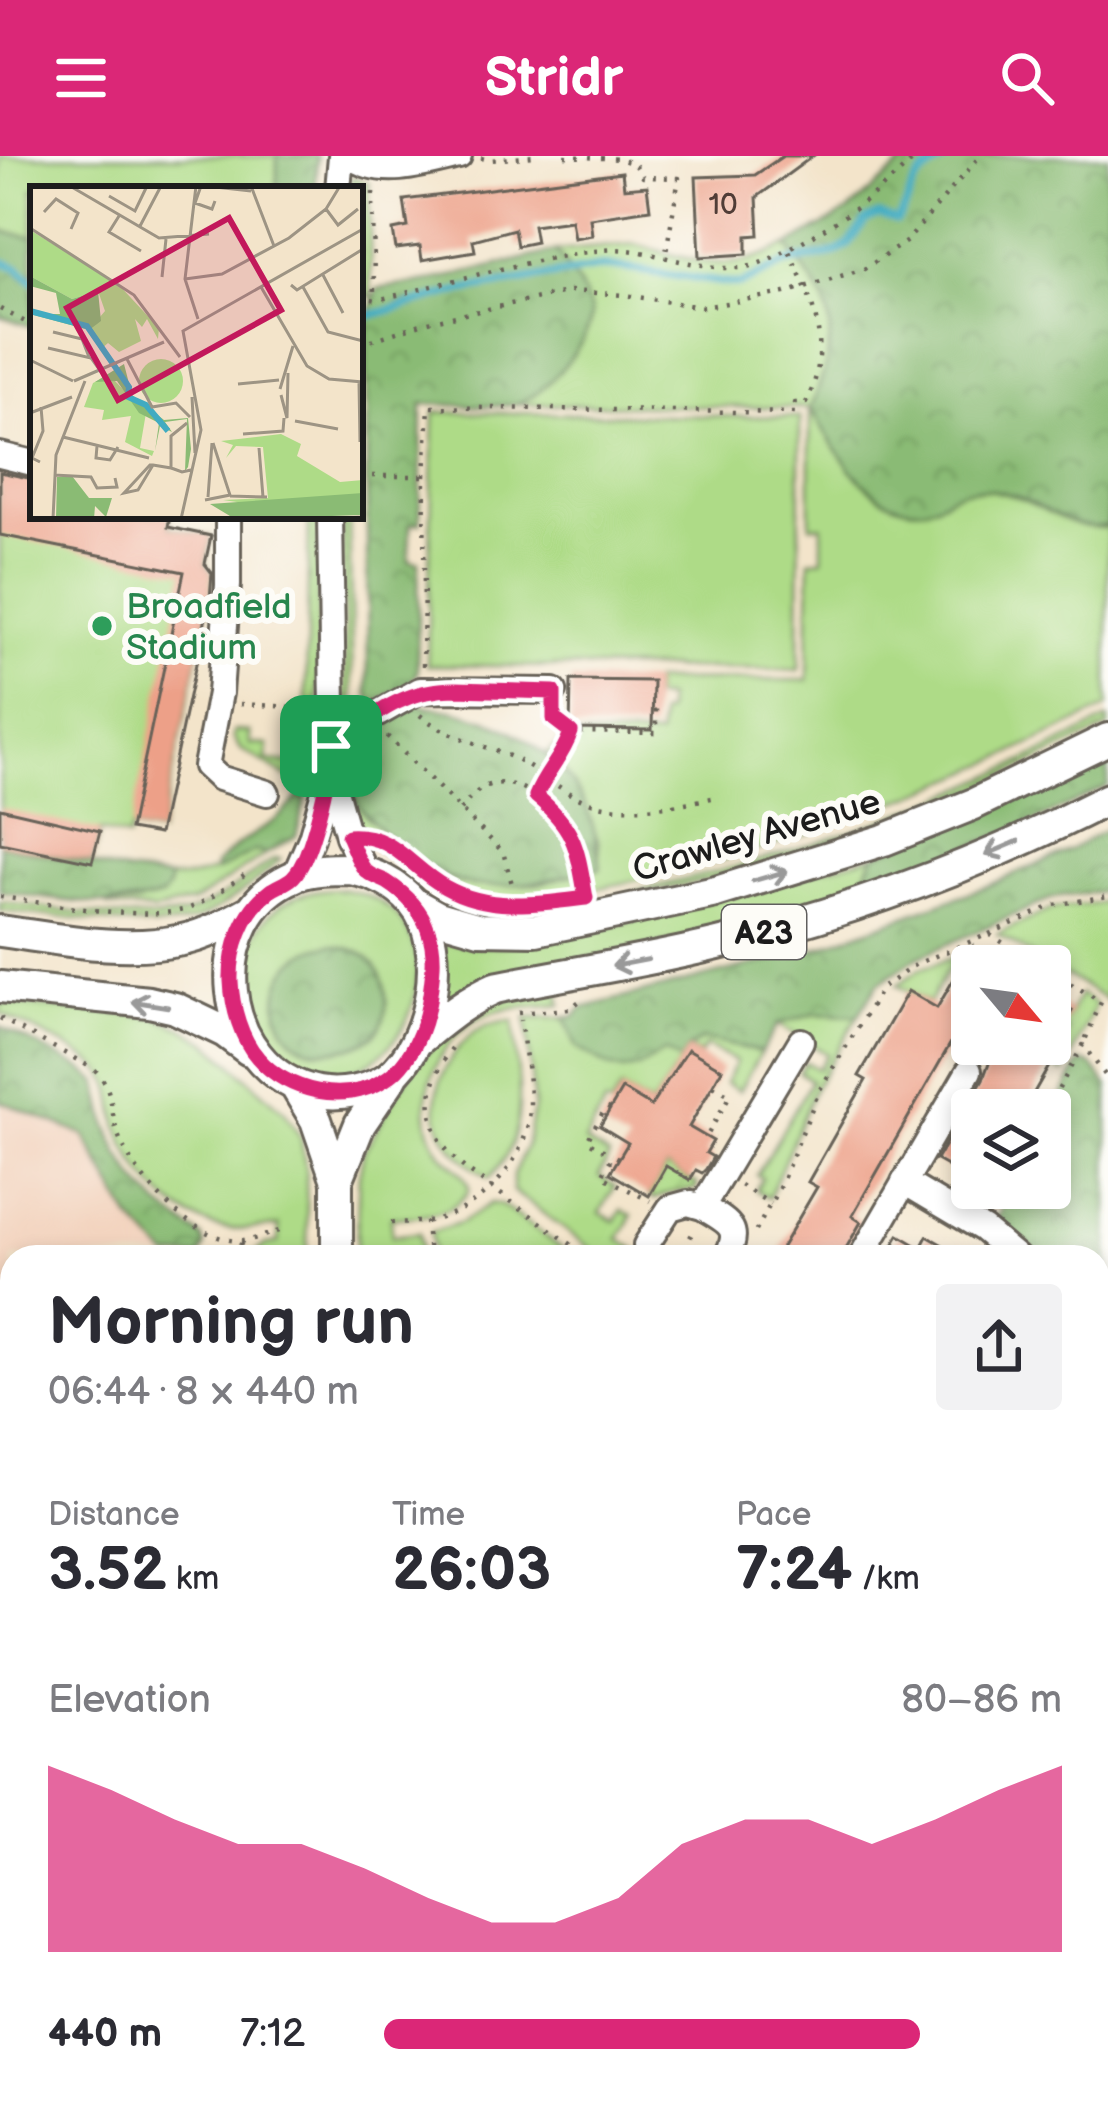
<!DOCTYPE html>
<html lang="en">
<head>
<meta charset="utf-8">
<style>
  :root { --surface:#fff; --page:#f2f2f3; --text:#2b2b33; --muted:#7c7c81; --accent:#db2777 }
  body { margin:0; font-family:"Balsamiq Sans",sans-serif; background:var(--page); color:var(--text); height:100vh; display:flex; flex-direction:column; font-size:45px; white-space:nowrap }
  * { box-sizing:border-box; margin:0 }
  p { font-size:39px; color:var(--muted) }
  .icon { flex:none; width:66px; height:66px; fill:none; stroke:currentColor; stroke-width:2; stroke-linecap:round; stroke-linejoin:round }
  .map { position:relative; flex:1; overflow:hidden }
  .panel { position:absolute; left:0px; top:1089px; width:1110px; height:861px; display:flex; flex-direction:column; background:var(--surface); border-radius:36px 36px 0 0; box-shadow:0 6px 18px #0003 }
  .panel>* { flex:none }
  .needle { width:78px; rotate:119deg }
  .controls { position:absolute; left:951px; top:789px; display:grid; gap:24px }
  .controls a { display:grid; place-items:center; width:120px; height:120px; border-radius:12px; background:var(--surface); box-shadow:0 6px 18px #0003; font-size:60px }
  .pin { position:absolute; display:grid; place-items:center; width:102px; height:102px; color:#fff; margin:-51px; border-radius:24px; box-shadow:0 6px 18px #0006 }
  .round { display:grid; place-items:center; flex:none; width:126px; height:126px; border-radius:12px; background:var(--page) }
  .overview { display:flex; align-items:center; justify-content:space-between; height:204px; padding:0 48px }
  h1 { font-size:66px; font-weight:700; line-height:90px }
  .stats { display:grid; grid-template-columns:repeat(3,1fr); gap:18px; height:204px; padding:12px 48px }
  .stats div { display:grid; align-content:center }
  .stats b { font-size:60px; font-weight:700 }
  .stats small { font-size:33px; font-weight:400 }
  .stats p { font-size:33px }
  .chart { height:336px; padding:24px 48px }
  .chart p { display:flex; justify-content:space-between }
  .chart svg { width:100%; height:216px; margin-top:12px; fill:var(--accent); opacity:.7 }
  ul { padding:0 48px; list-style:none; font-size:39px }
  li { display:grid; grid-template-columns:192px 144px 1fr; align-items:center; height:90px }
  li i { height:30px; border-radius:15px; background:var(--accent) }
  header { display:flex; justify-content:space-between; align-items:center; height:156px; padding:0 48px; background:var(--accent); color:#fff; font-size:54px; font-weight:700 }
  .map>svg:first-child { display:block }
  .built { fill:#f3d4bf }
  .grass { fill:#aedb87; stroke:#657c52; stroke-width:3 }
  .forest { fill:url(#forest-crowns); stroke:#536c48; stroke-width:3 }
  .garden { fill:url(#garden-furrows); stroke:#657c52; stroke-width:3 }
  .lines { fill:none; stroke-linecap:round; stroke-linejoin:round }
  .stream { stroke:#41abc1; stroke-width:8 }
  .building { fill:#eda088 }
  .minor-casing { stroke:#676259; stroke-width:30 }
  .major-casing { stroke:#676259; stroke-width:36 }
  .path { stroke:#676259; stroke-width:4.5; stroke-dasharray:3 9; stroke-linecap:butt }
  .minor { stroke:#fff; stroke-width:24 }
  .major { stroke:#fff; stroke-width:30 }
  .oneway { stroke:#999 }
  .route-casing { stroke:#fff; stroke-width:24 }
  .route { stroke:#db2777; stroke-width:15 }
  .leisure-dot { fill:#2e9e5b; stroke:#fdfcf7; stroke-width:4.5 }
  .labels { text-anchor:middle; stroke-width:12; stroke-linejoin:round; paint-order:stroke }
  .number-label { font-size:30px; fill:#503d37 }
  .shield { fill:#fdfcf7; stroke:#605f5e; stroke-width:3 }
  .shield-label { font-size:33px; font-weight:bold; fill:#1c1c1c }
  .leisure-label { font-size:36px; fill:#27864d; stroke:#fdfcf7; text-anchor:start }
  .street-label { font-size:36px; fill:#1c1c1c; stroke:#fdfcf7 }
  .inset-river { fill:none; stroke:#41abc1; stroke-width:6 }
  .inset-road { fill:none; stroke:#9d9484; stroke-width:3 }
  .view { fill:#c2185b; fill-opacity:0.15; stroke:#c2185b; stroke-width:6 }
  .inset-edge { fill:none; stroke:#1c1c1c; stroke-width:6 }
</style>
</head>
<body>
<header><svg class="icon" aria-label="menu" viewBox="0 0 24 24"><path d="M4 6h16M4 12h16M4 18h16"/></svg>Stridr<svg class="icon" aria-label="search" viewBox="0 0 24 24"><circle cx="10" cy="10" r="6"/><path d="M15 15l6 6"/></svg></header>
<div class="map">
<svg width="1108" height="1948" viewBox="0 0 1108 1948">
  <defs>
    <pattern id="forest-crowns" width="20" height="18" patternUnits="userSpaceOnUse" patternTransform="scale(3)"><rect width="20" height="18" fill="#8abb74"/><path d="M2 6a3 3 0 1 1 6 0M12 15a3 3 0 1 1 6 0" fill="none" stroke="#76a064"/></pattern>
    <pattern id="garden-furrows" width="10" height="10" patternUnits="userSpaceOnUse" patternTransform="scale(3)"><rect width="10" height="10" fill="#aedb87"/><path d="M-1 1l2-2M0 10L10 0M9 11l2-2" fill="none" stroke="#95bb74"/></pattern>
  </defs>
  <rect width="100%" height="100%" fill="#fdfcf7"/>
  <filter id="ink" filterUnits="userSpaceOnUse"><feTurbulence type="fractalNoise" baseFrequency=".00833" numOctaves="2"/><feDisplacementMap in="SourceGraphic" scale="24" xChannelSelector="R" yChannelSelector="G"/><feConvolveMatrix kernelMatrix="1 2 1 2 8 2 1 2 1" color-interpolation-filters="sRGB"/></filter>
  <filter id="wash" filterUnits="userSpaceOnUse"><feTurbulence type="fractalNoise" baseFrequency=".004" numOctaves="4" result="noise"/><feDisplacementMap in="SourceGraphic" scale="48" xChannelSelector="R" yChannelSelector="G"/><feGaussianBlur stdDeviation="2.7" result="paint"/><feColorMatrix in="noise" values="0 0 0 0 0 0 0 0 0 0 0 0 0 0 0 0 0 1.4 0 .05"/><feComposite in="paint" operator="in"/></filter>
  <g filter="url(#wash)">
    <rect width="100%" height="100%" fill="#f3e4ca"/>
    <path class="built" d="M 0,903 L 88,948 L 130,1062 L 168,1101 L 12,1101 L 12,1861 L 0,1861 Z"/>
    <path class="grass" d="M 0,0 L 279,0 L 277,33 L 33,33 L 33,81 L 0,75 Z
      M 353,21 L 369,27 L 371,141 L 360,138 L 360,33 L 346,33 Z
      M 634,88 C 668,96 705,112 741,106 C 756,104 773,95 788,90 C 799,109 817,127 825,148 C 838,181 823,221 811,253 L 850,312 L 879,340 L 927,352 L 963,334 L 989,334 L 1014,340 L 1079,369 L 1103,372 L 1108,369 L 1108,551 C 979,616 844,672 705,709 C 666,719 626,726 587,735 L 584,716 L 600,712 L 599,686 L 562,612 L 547,597 L 570,580 L 659,580 L 660,558 L 666,557 L 666,543 L 653,542 L 653,525 L 808,524 L 810,404 L 822,403 L 822,370 L 810,369 L 810,252 L 519,248 L 548,227 L 571,201 L 588,146 L 556,95 Z
      M 434,256 L 800,261 L 799,514 L 427,509 Z
      M 0,313 L 33,320 L 33,360 L 170,360 L 169,371 L 211,380 L 206,408 L 215,422 L 159,678 L 131,673 L 128,682 L 100,675 L 92,706 L 0,687 Z
      M 309,360 L 318,360 L 318,547 L 306,546 Z
      M 342,360 L 349,360 L 353,544 L 346,543 Z
      M 306,557 L 317,558 L 306,642 L 298,642 L 298,627 L 240,593 L 233,581 L 235,575 L 250,576 L 250,588 L 268,589 L 267,605 L 301,608 Z
      M 1108,563 L 1108,572 L 951,645 L 752,714 L 532,763 L 503,762 L 454,750 L 363,683 C 391,689 408,710 431,727 C 448,740 469,747 490,750 C 545,759 599,744 653,731 C 811,695 965,640 1108,563 Z
      M 353,638 L 367,662 L 448,724 L 470,729 L 537,728 L 578,717 L 582,737 C 537,745 486,754 444,727 C 416,709 393,677 358,674 Z
      M 256,695 L 266,698 L 194,746 L 154,755 L 106,750 L 138,747 L 169,731 L 169,722 C 207,724 224,709 256,695 Z
      M 874,699 L 866,717 L 869,729 L 801,752 L 691,783 L 477,825 L 444,846 L 443,786 C 522,799 603,772 679,752 C 744,734 809,717 874,699 Z
      M 275,702 L 280,703 C 262,722 217,756 193,765 C 180,769 167,769 154,771 L 0,755 L 0,746 C 48,751 145,771 188,757 C 219,746 248,721 275,702 Z
      M 337,733 C 465,744 425,926 322,917 C 228,908 210,733 337,733 Z
      M 1108,746 L 1107,844 L 997,778 L 1052,753 Z
      M 955,801 L 929,847 L 897,829 L 920,813 Z
      M 559,833 L 561,849 C 538,852 509,850 487,859 C 439,877 410,946 437,991 C 446,1008 467,1014 469,1034 C 453,1060 419,1062 391,1061 L 392,1080 L 419,1077 L 422,1101 L 356,1101 L 359,1019 L 364,995 L 399,934 L 420,904 L 441,882 L 494,845 Z
      M 1080,838 L 1096,848 L 1064,917 L 1050,909 L 1068,874 L 1063,870 Z
      M 0,847 L 157,861 L 184,872 L 210,888 L 285,956 L 301,982 L 306,1017 L 308,1101 L 250,1101 L 265,1089 L 279,1086 L 279,1070 C 257,1072 235,1076 214,1070 C 169,1057 133,1015 119,972 C 114,956 115,932 105,919 C 87,896 27,872 0,857 Z
      M 815,858 L 858,860 L 815,931 L 769,1042 L 756,1034 L 762,1022 L 757,1019 L 811,925 L 799,916 L 805,906 L 818,913 L 827,898 L 777,868 Z
      M 526,862 L 564,862 L 577,892 L 610,911 L 639,911 L 665,896 L 681,905 L 651,950 L 621,933 L 611,950 L 605,948 L 585,986 L 609,1000 L 599,1020 L 615,1030 L 600,1057 L 615,1065 L 622,1054 L 632,1060 L 619,1083 L 648,1101 L 602,1101 L 513,1035 L 513,1019 L 526,990 L 534,950 Z
      M 513,865 C 517,920 533,979 489,1022 C 468,1008 447,993 439,967 C 428,933 453,886 485,870 C 493,867 504,866 513,865 Z
      M 702,883 L 761,896 L 739,935 L 725,927 L 736,906 L 705,890 L 700,899 L 688,893 Z
      M 491,1047 L 501,1049 L 574,1101 L 433,1101 L 431,1076 L 462,1066 Z"/>
    <path class="forest" d="M 277,0 L 317,0 L 315,33 L 277,33 Z
      M 912,0 L 1108,0 L 1108,369 C 1077,379 1042,349 1013,339 C 996,334 975,330 958,337 C 947,341 936,350 924,352 C 871,358 833,291 811,252 C 823,221 838,181 825,148 C 817,127 799,109 788,90 L 849,55 Z
      M 0,75 L 33,81 L 33,171 L 0,160 Z
      M 556,95 C 565,109 592,143 591,159 C 590,187 541,243 515,248 C 493,253 447,248 422,248 L 420,367 L 410,368 L 409,405 L 419,406 L 417,517 L 410,526 L 374,548 L 368,537 L 366,172 L 377,133 L 436,124 Z
      M 417,549 C 513,558 595,610 600,713 C 556,722 518,733 472,729 C 439,726 369,672 356,643 C 349,627 352,605 354,588 Z
      M 1108,598 L 1108,630 L 1021,672 L 869,729 L 866,718 L 874,699 Z
      M 298,642 L 306,642 L 296,680 L 266,698 L 255,695 L 217,715 L 215,709 L 239,688 L 277,663 Z
      M 1108,673 L 1108,735 L 1053,742 L 916,802 L 878,828 L 858,860 L 815,858 L 778,868 L 761,896 L 702,883 L 688,893 L 681,905 L 665,896 L 639,911 L 623,915 L 610,911 L 577,892 L 564,862 L 575,860 L 582,852 L 809,795 L 985,731 L 1064,697 Z
      M 0,688 L 125,716 L 169,722 L 169,731 L 162,741 C 106,755 57,743 0,736 Z
      M 332,789 C 344,791 356,793 367,801 C 389,819 395,864 370,882 C 359,890 348,892 335,894 C 258,902 259,795 332,789 Z
      M 0,870 L 82,913 L 98,926 L 107,967 L 119,998 L 137,1025 L 160,1050 L 202,1081 L 205,1090 L 200,1101 L 168,1101 L 130,1062 L 84,979 L 0,945 Z
      M 1080,906 L 1092,909 L 1108,931 L 1108,1149 L 1098,1143 L 1098,1101 L 1035,1101 L 996,1064 L 1013,1032 L 1050,1032 L 1050,963 Z"/>
    <path class="garden" d="M 666,1010 L 697,1028 L 696,1033 L 669,1037 L 655,1043 L 649,1040 Z
      M 1098,1862 L 1108,1864 L 1108,1948 L 988,1948 L 991,1938 L 1098,1938 Z"/>
    <g class="lines">
      <path class="stream" d="M 0,105 L 19,112 L 33,125
        M 360,160 L 372,159 L 461,135 L 602,111 L 622,112 L 739,129 L 786,107 L 835,97 L 848,89 L 866,65 L 879,59 L 897,65 C 908,53 908,39 916,26 C 924,14 940,9 951,0"/>
    </g>
    <g id="blocks">
      <path class="building" d="M 783,0 L 813,0 L 757,41 L 759,79 L 747,80 L 747,98 L 700,101 L 696,21 L 755,19 Z
        M 622,16 L 624,32 L 647,30 L 650,53 L 590,62 L 592,79 L 574,82 L 571,64 L 533,69 L 536,86 L 517,90 L 514,73 L 473,84 L 475,95 L 422,104 L 420,90 L 396,93 L 393,74 L 408,71 L 404,44 Z
        M 0,316 L 33,323 L 33,360 L 170,360 L 168,371 L 211,380 L 205,408 L 212,417 L 210,443 L 159,678 L 130,673 L 184,416 L 0,379 Z
        M 571,524 L 653,525 L 652,574 L 570,573 Z
        M 0,652 L 100,675 L 92,706 L 0,687 Z
        M 972,792 L 972,888 L 1013,888 L 1039,903 L 1060,891 L 1024,954 L 990,954 L 972,944 L 972,1024 L 936,1004 L 983,923 L 990,904 L 953,883 L 852,1060 L 861,1066 L 841,1101 L 776,1101 L 817,1031 L 808,1026 L 866,924 L 859,920 L 908,835 L 937,852 Z
        M 1050,842 L 1072,855 L 1050,892 Z
        M 688,893 L 722,913 L 689,971 L 713,985 L 706,997 L 713,1001 L 706,1013 L 702,1017 L 696,1014 L 690,1024 L 666,1010 L 649,1040 L 610,1017 L 628,987 L 600,970 L 622,933 L 651,950 Z
        M 899,1079 L 921,1092 L 927,1080 L 964,1101 L 886,1101 Z"/>
    </g>
  </g>
  <g filter="url(#ink)">
    <use href="#blocks" fill-opacity="0" stroke="#676259" stroke-width="3"/>
    <g class="lines">
      <g class="minor-casing">
        <path id="minor" d="M 350,0 C 381,23 424,8 459,0
          M 338,33 L 341,0
          M 0,299 L 33,307
          M 228,360 L 228,429 L 220,537 L 206,610 L 219,622 L 267,637
          M 331,590 L 369,563 L 420,534 L 554,535
          M 330,617 L 348,680 L 366,716
          M 295,719 L 311,682 L 330,615 L 333,552 L 330,360
          M 904,1026 L 983,1073 L 1016,1101
          M 646,1089 L 670,1052 L 688,1047 L 702,1051
          M 726,1101 C 743,1071 727,1066 702,1051 L 801,885
          M 861,1101 L 969,915
          M 1098,1170 L 1108,1176
          M 1098,1305 L 1108,1287
          M 1108,1440 L 1103,1452 L 1108,1473
          M 1098,1620 L 1108,1604
          M 0,1900 L 12,1900
          M 623,1948 L 624,1938"/>
      </g>
      <g class="major-casing">
        <path id="major" d="M 350,713 C 373,717 397,728 413,747 C 450,790 432,888 388,922 C 369,935 340,940 318,936 C 214,915 200,759 295,720 C 311,713 332,713 350,713 Z
          M 413,747 L 438,761 L 480,773 L 536,774 L 716,736 L 884,684 L 974,648 L 1108,583
          M 0,775 C 59,783 122,797 182,784 C 207,779 230,766 252,754
          M 0,831 L 149,846 L 175,852 L 225,876 L 249,894
          M 417,885 C 442,865 465,845 495,832 C 573,816 652,805 730,785 C 859,753 989,704 1108,643
          M 295,929 L 316,964 L 337,1025
          M 337,1101 L 337,1025 L 360,968 L 392,921
          M 1098,1411 L 1108,1416
          M 321,1938 L 322,1948"/>
      </g>
      <path class="path" d="M 565,0 L 620,3 L 635,8 L 643,21 L 679,22 L 665,102
        M 481,2 L 491,4 L 535,0
        M 373,36 L 374,143
        M 360,141 L 377,144 C 452,126 527,103 603,94 C 638,90 668,105 703,109 C 714,111 728,113 739,112 C 761,110 781,97 799,87 C 845,62 880,37 917,0
        M 0,153 L 33,170
        M 360,188 L 424,167 L 570,135 L 624,139 L 703,151 L 785,137 L 821,126 L 864,113 L 907,85 L 980,0
        M 360,320 L 425,320 L 423,512
        M 425,320 L 429,251 L 795,257 L 795,247 L 806,247 C 834,189 813,146 788,93
        M 240,548 L 312,552
        M 420,559 C 447,581 482,588 514,602 C 534,611 550,626 569,637 C 611,663 671,650 717,641
        M 554,559 L 553,563 L 570,576 L 656,577 L 656,549 L 653,550
        M 387,580 L 503,696 L 512,728
        M 536,639 C 545,616 564,600 570,576
        M 460,654 C 468,645 477,633 489,629 C 519,620 555,650 569,674 C 581,693 582,718 585,739
        M 374,682 C 406,693 428,724 460,737
        M 0,741 C 48,747 146,767 190,752 C 210,744 229,729 247,717
        M 989,778 L 1054,749 L 1108,740
        M 1050,815 L 1101,846 L 1083,889
        M 518,857 L 569,853 L 581,844
        M 0,862 L 94,913 C 115,932 109,956 119,981 C 136,1023 194,1087 243,1085 C 254,1084 268,1078 279,1075
        M 452,892 C 420,936 423,979 467,1014 L 589,1101
        M 713,930 L 730,939 L 708,978 L 715,982
        M 610,953 L 606,951 L 587,985 L 612,999
        M 1047,954 L 1083,889 L 1108,923
        M 619,1002 L 613,999 L 602,1020 L 650,1045
        M 740,1029 L 771,1048
        M 993,1054 L 1005,1032
        M 426,1065 L 429,1101
        M 391,1067 C 406,1066 423,1067 437,1063 C 487,1049 531,1000 530,947 C 530,920 524,891 520,864
        M 756,1075 L 782,1026 L 819,935 L 882,832 L 916,808 L 989,778 L 1041,810
        M 236,1101 L 242,1085
        M 687,1101 L 682,1097 L 695,1072
        M 1098,1368 L 1108,1371
        M 1098,1718 L 1108,1708
        M 1098,1780 L 1108,1787
        M 0,1867 L 12,1867
        M 269,1938 L 283,1948
        M 836,1938 L 836,1948
        M 394,1948 L 394,1938
        M 874,1948 L 878,1938"/>
      <use href="#minor" class="minor"/>
      <use href="#major" class="major"/>
    </g>
    <defs><path id="oneway-shaft" d="M-6 0H5M1.5-3L5.5 0L1.5 3" fill="none" stroke-width="1.6" stroke-linecap="round" stroke-linejoin="round" transform="scale(3)"/></defs>
    <g class="oneway">
      <use href="#oneway-shaft" transform="translate(1002 692) rotate(157)"/>
      <use href="#oneway-shaft" transform="translate(770 720) rotate(-16)"/>
      <use href="#oneway-shaft" transform="translate(630 807) rotate(169)"/>
      <use href="#oneway-shaft" transform="translate(150 848) rotate(-171)"/>
    </g>
  </g>
  <g class="lines" filter="url(#ink)">
    <g class="route-casing">
      <path id="route" d="M 456,533 L 554,536 L 554,563 L 571,576 C 563,601 545,617 536,640 C 576,673 577,692 586,742 C 539,748 489,756 445,731 C 409,711 394,677 348,680 C 353,690 357,704 364,713 C 369,720 380,722 387,726 C 406,738 421,753 428,774 C 436,795 433,816 430,838 C 426,869 412,907 384,924 C 345,949 287,936 258,902 C 241,883 232,851 231,825 C 230,794 243,755 270,735 C 277,730 287,727 293,721 C 312,703 330,617 331,590 C 373,560 402,533 456,533 Z"/>
    </g>
    <use href="#route" class="route"/>
  </g>
  <circle class="leisure-dot" cx="102" cy="470" r="12"/>
  <g class="labels">
    <g class="number-label">
      <text x="723" y="58">10</text>
    </g>
    <rect class="shield" x="722" y="749" width="84" height="54" rx="9"/>
    <g class="shield-label">
      <text x="764" y="788">A23</text>
    </g>
    <g class="leisure-label">
      <text x="126" y="462">Broadfield<tspan x="126" dy="41">Stadium</tspan></text>
    </g>
    <g class="street-label">
      <text transform="translate(756 678) rotate(-16)" y="13">Crawley Avenue</text>
    </g>
  </g>
  <g transform="translate(30 30)">
    <rect width="333" height="333" fill="#f3e4ca"/>
    <path d="M 0,44 L 88,98 L 129,142 L 128,153 L 117,133 L 112,141 L 105,133 L 111,155 L 89,166 L 78,157 L 70,164 L 59,144 L 75,125 L 68,105 L 42,113 L 0,90 ZM109 195a22 22 0 1 1 44 0a22 22 0 1 1-44 0ZM 79,189 L 116,227 L 110,262 L 124,265 L 122,270 L 95,256 L 101,230 L 72,234 L 74,224 L 54,221 L 63,197 ZM 251,248 L 271,258 L 267,270 L 310,296 L 333,294 L 331,313 L 214,317 L 193,314 L 238,312 L 233,261 L 206,260 L 196,272 L 203,259 L 191,255 Z" fill="#aedb87"/>
    <path d="M 0,90 L 42,113 L 68,105 L 71,135 L 59,144 L 0,128 L 30,128 L 26,107 L 0,100 ZM 94,178 L 102,209 L 134,234 L 158,232 L 161,263 L 158,281 L 155,285 L 157,233 L 135,236 L 142,246 L 130,240 L 125,265 L 129,237 L 109,227 L 87,195 L 65,196 ZM 42,290 L 59,312 L 82,312 L 76,331 L 65,320 L 64,333 L 26,333 L 27,291 ZM 333,307 L 333,329 L 205,333 L 180,318 Z" fill="#8abb74"/>
    <path class="inset-river" d="M 0,125 L 57,140 L 99,201 L 98,211 L 116,219 L 138,245"/>
    <path class="inset-road" d="M 40,0 L 129,52 L 179,48M 166,0 L 155,93 L 168,133M 171,0 L 165,17 L 182,23 L 185,15M 176,0 L 221,5M 221,0 L 244,60M 79,10 L 105,25 L 117,0M 296,23 L 308,39 L 328,23M 14,26 L 26,13 L 48,27 L 41,43M 89,30 L 79,46 L 111,65M 0,42 L 104,109 L 150,171M 109,42 L 131,0M 293,89 L 313,127M 132,91 L 136,53M 155,93 L 192,88 L 259,52 L 296,23 L 310,0M 261,99 L 267,104 L 333,63M 231,101 L 277,180 L 299,193 L 333,196M 273,101 L 298,146 L 333,155M 23,146 L 52,153 L 59,171M 18,162 L 61,172 L 71,186M 97,173 L 122,221 L 146,217 L 160,231M 0,174 L 43,195M 44,195 L 134,156M 329,196 L 330,256M 208,198 L 249,194M 250,203 L 263,160M 251,209 L 257,232 L 258,187M 162,211 L 165,267M 0,227 L 42,211M 265,235 L 308,243M 213,248 L 253,245 L 254,232M 33,251 L 119,272M 67,260 L 66,272 L 80,274 L 88,261M 229,262 L 233,311M 10,276 L 2,272 L 13,245 L 11,221M 123,279 L 108,304 L 94,307 L 120,279 L 123,279 L 141,282 L 144,283 L 152,286 L 161,284M 141,282 L 141,250 L 157,237M 24,289 L 61,291 L 67,302 L 87,301 L 85,292M 200,310 L 237,311M 178,311 L 182,257M 175,314 L 200,309 L 183,257M 23,333 L 26,269 L 55,195M 151,333 L 171,244 L 153,145 L 333,43M 296,333 L 333,331"/>
    <path class="view" d="M 199,32 L 251,124 L 88,214 L 37,122 Z"/>
    <rect width="333" height="333" class="inset-edge"/>
  </g>
</svg>
<div class="controls">
<a><svg class="needle" viewBox="-14 -14 28 28"><path d="M0-13l5 13h-10z" fill="#e53935"/><path d="M0 13l5-13h-10z" fill="#7c7c81"/></svg></a>
<a><svg class="icon" aria-label="layers" viewBox="0 0 24 24"><path d="M12 4l9 5-9 5-9-5zM3 14l9 5 9-5"/></svg></a>
</div>
<div class="pin" style="left:331px;top:590px;background:#1e9e55"><svg class="icon" aria-label="arrive" viewBox="0 0 24 24"><path d="M6 21V4h12l-3 4 3 4H6"/></svg></div>
<section class="panel">
<div class="overview"><div><h1>Morning run</h1><p>06:44 · 8 × 440 m</p></div><a class="round"><svg class="icon" aria-label="share" viewBox="0 0 24 24"><path d="M12 15V3M7 8l5-5 5 5M5 13v7h14v-7"/></svg></a></div>
<div class="stats">
<div><p>Distance</p><b>3.52<small> km</small></b></div>
<div><p>Time</p><b>26:03</b></div>
<div><p>Pace</p><b>7:24<small> /km</small></b></div>
</div>
<div class="chart"><p><span>Elevation</span>80–86 m</p>
<svg viewBox="0 0 160 44" preserveAspectRatio="none"><path d="M0 44V6L10 11L20 17L30 22L40 22L50 27L60 33L70 38L80 38L90 33L100 22L110 17L120 17L130 22L140 17L150 11L160 6V44z"/></svg>
</div>
<ul>
<li><b>440 m</b>7:12<i style="width:79%"></i></li>
</ul>
</section>
</div>
</body>
</html>
